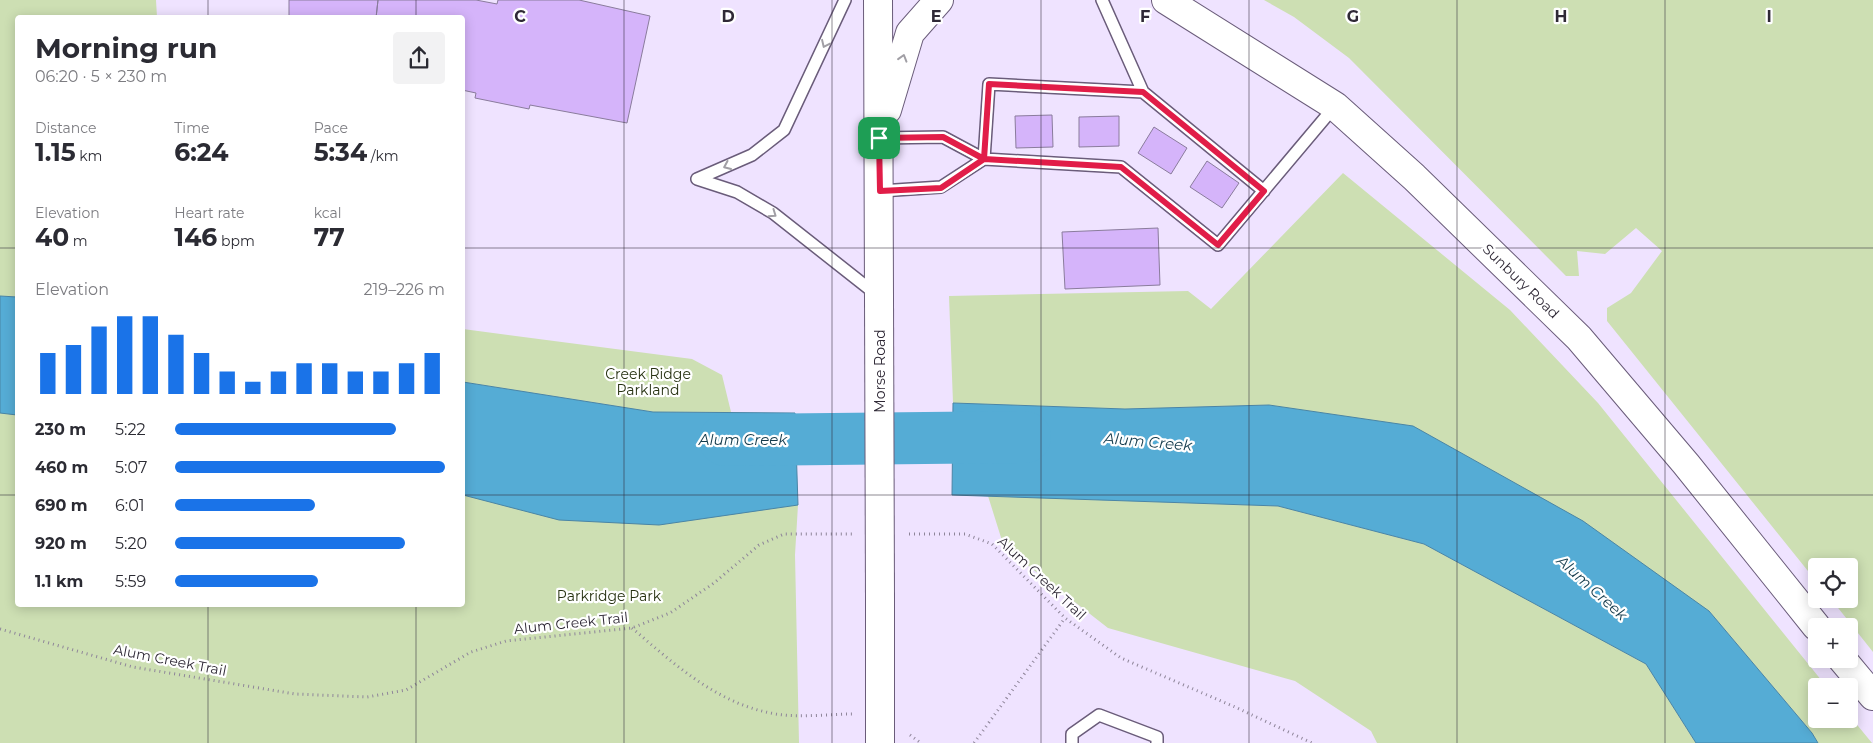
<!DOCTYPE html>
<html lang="en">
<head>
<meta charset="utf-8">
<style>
  :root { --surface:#fff; --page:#f2f2f3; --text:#2b2b33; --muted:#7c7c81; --accent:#1a73e8 }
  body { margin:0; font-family:Montserrat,sans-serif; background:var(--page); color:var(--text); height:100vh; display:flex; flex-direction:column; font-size:19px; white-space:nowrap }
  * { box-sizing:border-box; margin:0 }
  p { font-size:16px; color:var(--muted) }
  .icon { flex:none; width:28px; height:28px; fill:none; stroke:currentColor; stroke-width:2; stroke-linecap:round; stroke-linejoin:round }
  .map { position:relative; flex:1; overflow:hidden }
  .side { position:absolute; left:15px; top:15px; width:450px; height:592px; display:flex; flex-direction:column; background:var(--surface); border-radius:5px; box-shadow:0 2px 12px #0003 }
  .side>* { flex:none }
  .tools { position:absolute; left:1808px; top:558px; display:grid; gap:10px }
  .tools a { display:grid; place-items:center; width:50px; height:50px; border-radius:5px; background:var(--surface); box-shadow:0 2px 12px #0003; font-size:25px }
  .pin { position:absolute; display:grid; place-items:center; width:42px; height:42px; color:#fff; margin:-21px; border-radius:10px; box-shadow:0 2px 8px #0006 }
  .round { display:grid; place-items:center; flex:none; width:52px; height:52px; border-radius:5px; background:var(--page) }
  .overview { display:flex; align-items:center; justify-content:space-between; height:85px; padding:0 20px }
  h1 { font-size:28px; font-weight:700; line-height:38px }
  .metrics { display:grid; grid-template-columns:repeat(3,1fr); gap:8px; height:85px; padding:5px 20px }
  .metrics div { display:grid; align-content:center }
  .metrics b { font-size:25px; font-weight:700 }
  .metrics small { font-size:14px; font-weight:400 }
  .metrics p { font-size:14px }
  .chart { height:140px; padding:10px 20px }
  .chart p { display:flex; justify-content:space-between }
  .chart svg { width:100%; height:90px; margin-top:5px; stroke:var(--accent); stroke-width:6 }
  ul { padding:0 20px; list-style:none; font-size:16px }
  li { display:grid; grid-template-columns:80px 60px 1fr; align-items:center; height:38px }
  li i { height:12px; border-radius:6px; background:var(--accent) }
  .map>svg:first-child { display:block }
  .green { fill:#cddfb3 }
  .water { fill:#55acd5; stroke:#4a85a5 }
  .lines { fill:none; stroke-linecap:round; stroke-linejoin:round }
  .river { stroke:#55acd5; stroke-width:52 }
  .building { fill:#d5b4fa; stroke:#8a7c9c }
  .service-casing { stroke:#6a5c7a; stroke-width:14 }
  .primary-casing { stroke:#6a5c7a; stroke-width:30 }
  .path { stroke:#8e8599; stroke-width:3; stroke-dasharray:1 4; stroke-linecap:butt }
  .service { stroke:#fff; stroke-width:11 }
  .primary { stroke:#fff; stroke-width:28 }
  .primary-bridge-casing { stroke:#6a5c7a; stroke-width:30; stroke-linecap:butt }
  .primary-bridge { stroke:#fff; stroke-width:28 }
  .oneway { stroke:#a19fa5 }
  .route-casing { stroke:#fff; stroke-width:10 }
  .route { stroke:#e11d48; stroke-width:6 }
  .grid { fill:none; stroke:#2f2936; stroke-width:1; stroke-opacity:0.55 }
  .labels { text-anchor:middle; stroke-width:4.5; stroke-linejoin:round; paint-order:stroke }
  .street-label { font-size:14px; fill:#2f2936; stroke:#fff }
  .park-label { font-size:14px; fill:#273212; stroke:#fff }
  .water-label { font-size:15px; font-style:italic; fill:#143b4c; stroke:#fff }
  .grid-label { font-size:16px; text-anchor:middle; font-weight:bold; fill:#2f2936; stroke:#fff; stroke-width:4.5; stroke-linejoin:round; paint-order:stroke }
</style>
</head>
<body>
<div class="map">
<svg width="1873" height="743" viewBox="0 0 1873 743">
  <rect width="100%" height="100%" fill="#efe3ff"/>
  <path class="green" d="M 0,0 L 156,0 L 157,17 L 18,18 L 17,297 L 0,296 Z
    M 1264,0 L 1873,0 L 1873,652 L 1831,599 L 1849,599 L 1849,566 L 1816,566 L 1816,581 L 1607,321 L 1607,308 L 1631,293 L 1662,251 L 1636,228 L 1605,254 L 1577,251 L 1579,276 L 1566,276 L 1349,58 L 1294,17 Z
    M 1343,173 L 1510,310 L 1598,403 L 1826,686 L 1816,686 L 1816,719 L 1849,719 L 1849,715 L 1872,743 L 1818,743 L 1812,733 L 1709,611 L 1269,405 L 1125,409 L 953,403 L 949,296 L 1188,291 L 1211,309 Z
    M 463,329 L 692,359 L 722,375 L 731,412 L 653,412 L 463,382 Z
    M 0,373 L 17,374 L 18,605 L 462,605 L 463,431 L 798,505 L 795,555 L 799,743 L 0,743 Z
    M 988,496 L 1278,506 L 1424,544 L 1646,664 L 1696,743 L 1377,743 L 1371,731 L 1295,681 L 1108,628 L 1004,547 Z"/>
  <path class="water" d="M 0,296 L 17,297 L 17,415 L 0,413 Z
    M 463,382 L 653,412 L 795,413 L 798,505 L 659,525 L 559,520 L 463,495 Z
    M 953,403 L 1125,409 L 1269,405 L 1413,426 L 1583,521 L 1709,611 L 1812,733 L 1818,743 L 1696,743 L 1646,664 L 1424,544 L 1278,506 L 952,495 Z"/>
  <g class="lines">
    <path class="river" d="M 725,440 L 1025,437"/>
  </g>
  <path class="building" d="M 289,0 L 378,0 L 376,18 L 289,18 Z
    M 378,0 L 476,0 L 497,4 L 498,0 L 579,0 L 650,16 L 627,123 L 530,105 L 529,109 L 475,98 L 476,93 L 462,90 L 462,18 L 376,18 Z
    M 1052,115 L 1053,147 L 1016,148 L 1015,116 Z
    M 1119,116 L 1119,146 L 1079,147 L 1079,117 Z
    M 1154,127 L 1187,148 L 1171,174 L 1138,153 Z
    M 1207,161 L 1239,183 L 1222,208 L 1190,187 Z
    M 1158,228 L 1160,285 L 1065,289 L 1062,232 Z"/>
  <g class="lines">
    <g class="service-casing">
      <path id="service" d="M 1143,92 L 1264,191
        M 879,138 L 943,137 L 984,159 L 1121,167 L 1218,245 L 1335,106
        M 984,159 L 989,84 L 1143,92 L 1102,0
        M 697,179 L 752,155 L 784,130 L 845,0
        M 697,179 L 737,192 L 773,213 L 877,295
        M 880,191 L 941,187 L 984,159
        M 1072,743 L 1072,734 L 1099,715 L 1157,737 L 1157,743"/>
    </g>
    <g class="primary-casing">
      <path id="primary" d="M 878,0 L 879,298
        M 1166,0 L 1335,106 L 1414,177 L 1579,338 L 1686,464 L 1816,626
        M 887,110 L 910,33 L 939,0
        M 880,599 L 880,743
        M 1842,659 L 1873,696"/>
    </g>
    <path class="path" d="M 909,534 L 965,534 L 992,544 L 1065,618 L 1121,658 L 1235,707 L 1312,743
      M 632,628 C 675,665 719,705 776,714 C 801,718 828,714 853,714
      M 0,629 L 133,667 L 295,694 L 367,697 L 406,690 L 471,652 L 506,641 L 632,628 L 670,613 L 714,583 L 759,545 L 784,534 L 852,534
      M 910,735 L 921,743
      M 974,743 L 1065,618"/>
    <use href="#service" class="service"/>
    <use href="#primary" class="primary"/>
    <g class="primary-bridge-casing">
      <path id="primary-bridge" d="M 879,298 L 880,599"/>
    </g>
    <use href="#primary-bridge" class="primary-bridge"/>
  </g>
  <defs><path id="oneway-chevron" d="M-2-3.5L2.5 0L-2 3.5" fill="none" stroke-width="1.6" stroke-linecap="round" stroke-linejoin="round" transform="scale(1.25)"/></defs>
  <g class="oneway">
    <use href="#oneway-chevron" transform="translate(825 44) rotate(115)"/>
    <use href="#oneway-chevron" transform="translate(903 58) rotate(-73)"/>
    <use href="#oneway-chevron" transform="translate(727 166) rotate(156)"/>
    <use href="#oneway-chevron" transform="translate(773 214) rotate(35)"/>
  </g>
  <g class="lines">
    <g class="route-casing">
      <path id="route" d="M 879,138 L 880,191 L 941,188 L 984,159 L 1121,167 L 1218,245 L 1264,191 L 1143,92 L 989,84 L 984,159 L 943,137 L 879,138"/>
    </g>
    <use href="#route" class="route"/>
  </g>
  <path class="grid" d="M 208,0 L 208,18M 416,0 L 416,18M 624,0 L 624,743M 832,0 L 832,743M 1041,0 L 1041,743M 1249,0 L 1249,743M 1457,0 L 1457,743M 1665,0 L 1665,743M 0,248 L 18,248M 462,248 L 1873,248M 0,495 L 18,495M 462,495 L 1873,495M 208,605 L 208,743M 416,605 L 416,743"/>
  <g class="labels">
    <g class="street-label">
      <text transform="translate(1521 281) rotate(44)" y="5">Sunbury Road</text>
      <text transform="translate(880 371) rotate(-90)" y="5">Morse Road</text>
      <text transform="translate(1042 578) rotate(43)" y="5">Alum Creek Trail</text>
      <text transform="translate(571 623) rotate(-6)" y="5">Alum Creek Trail</text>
      <text transform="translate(170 660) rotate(11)" y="5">Alum Creek Trail</text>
    </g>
    <g class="park-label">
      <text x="648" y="379">Creek Ridge<tspan x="648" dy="16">Parkland</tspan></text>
      <text x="609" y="601">Parkridge Park</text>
    </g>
    <g class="water-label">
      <text x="743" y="445">Alum Creek</text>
      <text transform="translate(1148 442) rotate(5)" y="5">Alum Creek</text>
      <text transform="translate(1592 588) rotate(42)" y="5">Alum Creek</text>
    </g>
  </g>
  <g class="grid-label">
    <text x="520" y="22">C</text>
    <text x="728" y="22">D</text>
    <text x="936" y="22">E</text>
    <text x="1145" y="22">F</text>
    <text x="1353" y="22">G</text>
    <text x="1561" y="22">H</text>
    <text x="1769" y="22">I</text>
  </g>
</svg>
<div class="tools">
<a><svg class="icon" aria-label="locate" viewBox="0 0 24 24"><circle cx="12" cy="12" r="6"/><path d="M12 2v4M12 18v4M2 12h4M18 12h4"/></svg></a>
<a>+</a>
<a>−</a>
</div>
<div class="pin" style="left:879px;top:138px;background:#1e9e55"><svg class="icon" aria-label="arrive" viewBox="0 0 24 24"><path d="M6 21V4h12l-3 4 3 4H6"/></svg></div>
<section class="side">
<div class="overview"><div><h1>Morning run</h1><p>06:20 · 5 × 230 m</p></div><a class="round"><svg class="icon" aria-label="share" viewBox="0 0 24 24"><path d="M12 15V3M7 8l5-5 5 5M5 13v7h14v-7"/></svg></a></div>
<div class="metrics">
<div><p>Distance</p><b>1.15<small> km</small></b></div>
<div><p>Time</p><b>6:24</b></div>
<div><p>Pace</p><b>5:34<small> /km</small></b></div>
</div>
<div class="metrics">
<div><p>Elevation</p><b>40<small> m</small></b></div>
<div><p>Heart rate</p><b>146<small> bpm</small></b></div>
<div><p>kcal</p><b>77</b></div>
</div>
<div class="chart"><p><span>Elevation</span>219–226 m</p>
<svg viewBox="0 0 160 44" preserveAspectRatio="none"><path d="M5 44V24M15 44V20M25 44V11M35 44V6M45 44V6M55 44V15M65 44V24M75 44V33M85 44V38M95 44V33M105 44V29M115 44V29M125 44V33M135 44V33M145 44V29M155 44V24"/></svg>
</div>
<ul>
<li><b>230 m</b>5:22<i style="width:82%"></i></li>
<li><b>460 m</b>5:07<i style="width:100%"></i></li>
<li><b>690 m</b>6:01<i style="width:52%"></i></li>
<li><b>920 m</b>5:20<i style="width:85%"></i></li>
<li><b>1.1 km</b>5:59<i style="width:53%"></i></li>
</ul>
</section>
</div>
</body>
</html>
